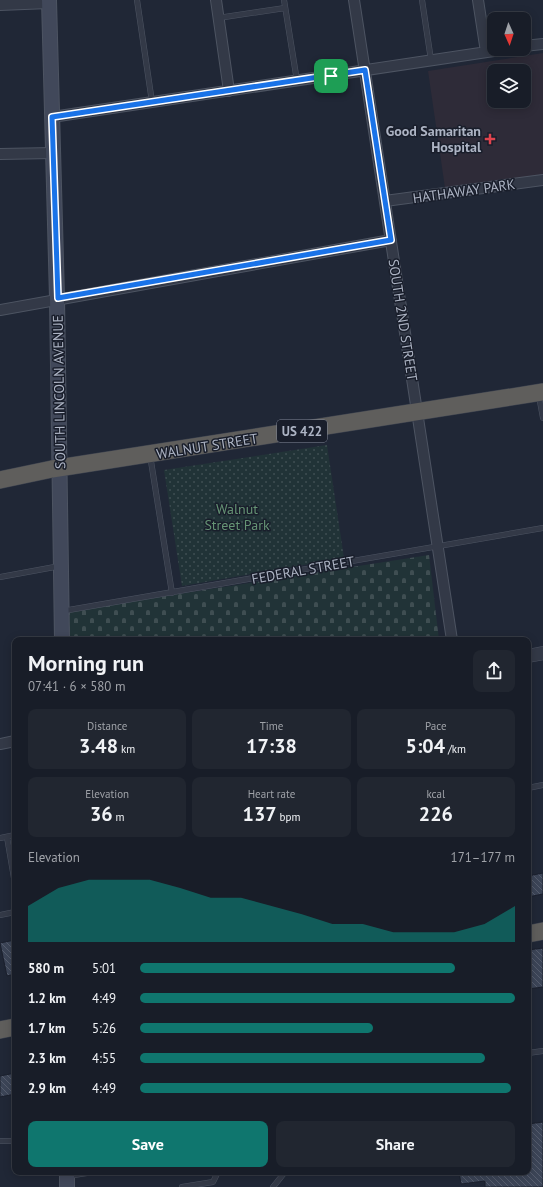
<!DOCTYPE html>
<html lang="en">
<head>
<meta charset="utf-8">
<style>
  :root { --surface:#181d28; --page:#212630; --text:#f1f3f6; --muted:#9fa2a8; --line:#363b45; --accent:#0f766e }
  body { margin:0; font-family:"PT Sans",sans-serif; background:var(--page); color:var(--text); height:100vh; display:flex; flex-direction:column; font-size:15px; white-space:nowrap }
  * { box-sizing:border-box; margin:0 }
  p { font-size:13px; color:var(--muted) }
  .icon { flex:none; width:22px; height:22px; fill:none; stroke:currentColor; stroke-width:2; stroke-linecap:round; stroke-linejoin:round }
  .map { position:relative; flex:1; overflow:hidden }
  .panel { position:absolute; left:12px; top:637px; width:519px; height:538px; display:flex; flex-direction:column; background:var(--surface); border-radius:8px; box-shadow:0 2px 10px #0003,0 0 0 1px var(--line) }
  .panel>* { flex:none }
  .needle { width:26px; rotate:177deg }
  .buttons { position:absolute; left:487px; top:12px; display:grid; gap:8px }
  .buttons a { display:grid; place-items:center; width:44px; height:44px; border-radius:8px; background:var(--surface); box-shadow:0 2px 10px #0003,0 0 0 1px var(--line); font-size:20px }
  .pin { position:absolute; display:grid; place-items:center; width:34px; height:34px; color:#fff; margin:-17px; border-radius:8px; box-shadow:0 2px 6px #0006 }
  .round { display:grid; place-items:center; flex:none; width:42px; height:42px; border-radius:8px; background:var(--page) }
  .summary { display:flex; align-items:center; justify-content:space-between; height:68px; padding:0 16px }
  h1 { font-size:22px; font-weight:800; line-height:30px }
  .figures { display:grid; grid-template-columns:repeat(3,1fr); gap:6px; height:68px; padding:4px 16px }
  .figures div { display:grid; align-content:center; border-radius:8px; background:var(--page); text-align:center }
  .figures b { font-size:20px; font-weight:800 }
  .figures small { font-size:11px; font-weight:400 }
  .figures p { font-size:11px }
  .chart { height:112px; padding:8px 16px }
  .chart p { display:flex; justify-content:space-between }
  .chart svg { width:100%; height:72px; margin-top:4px; fill:var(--accent); opacity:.7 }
  .cta { display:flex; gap:8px; margin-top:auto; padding:8px 16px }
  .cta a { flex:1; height:46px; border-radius:8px; background:var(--accent); color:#fff; font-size:16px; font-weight:800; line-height:46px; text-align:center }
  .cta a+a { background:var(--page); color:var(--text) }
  ul { padding:0 16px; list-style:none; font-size:13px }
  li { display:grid; grid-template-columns:64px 48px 1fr; align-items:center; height:30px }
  li i { height:10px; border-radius:5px; background:var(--accent) }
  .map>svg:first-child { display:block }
  .medical { fill:#2e2b38; fill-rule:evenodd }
  .grass { fill:url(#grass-dots) }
  .cemetery { fill:url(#cemetery-stones) }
  .building { fill:url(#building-back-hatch); stroke:#1b202d }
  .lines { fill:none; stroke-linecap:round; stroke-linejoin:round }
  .service-casing { stroke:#4d5462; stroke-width:6 }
  .minor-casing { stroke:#4d5462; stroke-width:12 }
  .tertiary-casing { stroke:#4d5462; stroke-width:14 }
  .secondary-casing { stroke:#4d5462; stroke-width:16 }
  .trunk-casing { stroke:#3b414e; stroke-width:18 }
  .service { stroke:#333947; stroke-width:5 }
  .minor { stroke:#333947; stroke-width:10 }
  .tertiary { stroke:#333947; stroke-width:13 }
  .secondary { stroke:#41485a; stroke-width:14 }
  .trunk { stroke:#5f5e5c; stroke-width:17 }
  .route-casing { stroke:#fff; stroke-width:8 }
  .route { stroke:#1a73e8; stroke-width:5 }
  .health-dot { fill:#e0444e; stroke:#191e2b; stroke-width:1.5 }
  .labels { text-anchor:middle; stroke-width:3; stroke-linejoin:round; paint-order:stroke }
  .shield { fill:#191e2b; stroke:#818796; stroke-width:1 }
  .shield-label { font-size:13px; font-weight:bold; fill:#adb4c4 }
  .poi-label { font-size:14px; font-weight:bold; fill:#adb4c4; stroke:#191e2b; text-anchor:end }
  .street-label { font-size:14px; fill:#adb4c4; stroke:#191e2b }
  .park-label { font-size:14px; fill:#659374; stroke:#191e2b }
</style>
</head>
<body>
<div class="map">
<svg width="543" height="1187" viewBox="0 0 543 1187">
  <defs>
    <pattern id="grass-dots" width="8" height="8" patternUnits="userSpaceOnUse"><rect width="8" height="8" fill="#213337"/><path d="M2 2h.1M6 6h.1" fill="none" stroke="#3f4e52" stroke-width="1.8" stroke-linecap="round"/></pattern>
    <pattern id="cemetery-stones" width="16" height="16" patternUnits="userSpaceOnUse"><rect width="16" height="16" fill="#213337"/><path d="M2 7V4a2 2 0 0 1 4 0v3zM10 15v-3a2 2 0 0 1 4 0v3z" fill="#3f4e52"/></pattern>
    <pattern id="building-back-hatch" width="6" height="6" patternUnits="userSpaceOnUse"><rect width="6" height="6" fill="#3c4557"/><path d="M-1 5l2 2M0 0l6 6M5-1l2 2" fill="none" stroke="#565d6e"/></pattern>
  </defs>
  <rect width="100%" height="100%" fill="#202736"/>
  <path class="medical" d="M 543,53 L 543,176 L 445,188 L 428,71 ZM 494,71 L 524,71 L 524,101 L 494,101 Z"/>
  <path class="grass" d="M 327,445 L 344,558 L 182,586 L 164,470 Z"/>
  <path class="cemetery" d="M 429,555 L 439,640 L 70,640 L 69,611 Z"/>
  <path class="building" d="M 543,873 L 543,894 L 528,897 L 528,876 Z
    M 15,940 L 15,974 L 7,976 L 0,943 Z
    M 543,948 L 543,987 L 528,989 L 528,950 Z
    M 15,1073 L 15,1094 L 0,1097 L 0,1076 Z
    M 543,1122 L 543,1187 L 485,1187 L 485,1181 L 461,1184 L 459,1172 L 528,1172 L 528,1124 Z"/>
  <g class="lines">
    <g class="service-casing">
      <path id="service" d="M 137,0 L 152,102
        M 284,0 L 297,81
        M 422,0 L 431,60
        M 218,18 L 285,8
        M 539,396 L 543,418
        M 150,455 L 172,593
        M 0,577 L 60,566
        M 63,611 L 543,528
        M 528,788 L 543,785
        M 7,837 L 15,884
        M 0,838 L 15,835
        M 0,915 L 15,912
        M 528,1053 L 543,1051
        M 0,1141 L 15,1141
        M 68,1176 L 93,1172
        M 182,1187 L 213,1182 L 218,1172
        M 273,1187 L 285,1172"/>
    </g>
    <g class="minor-casing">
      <path id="minor" d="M 216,0 L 229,91
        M 354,0 L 452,640
        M 478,0 L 486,52
        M 0,5 L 49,3
        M 524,46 L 543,44
        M 52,117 L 507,49
        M 0,154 L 53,153
        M 385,201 L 543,180
        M 0,310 L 391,240
        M 0,744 L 15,741"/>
    </g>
    <g class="tertiary-casing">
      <path id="tertiary" d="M 528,656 L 543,653"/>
    </g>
    <g class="secondary-casing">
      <path id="secondary" d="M 49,0 L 57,298 L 62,640
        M 67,1172 L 67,1187"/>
    </g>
    <g class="trunk-casing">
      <path id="trunk" d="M 0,480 L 52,469 L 543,392
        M 528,934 L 543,931
        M 0,1030 L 15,1027"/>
    </g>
    <use href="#service" class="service"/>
    <use href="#minor" class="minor"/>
    <use href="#tertiary" class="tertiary"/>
    <use href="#secondary" class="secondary"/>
    <use href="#trunk" class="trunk"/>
  </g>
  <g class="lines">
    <g class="route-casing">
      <path id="route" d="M 365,70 L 391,240 L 58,298 L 52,117 Z"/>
    </g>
    <use href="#route" class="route"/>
  </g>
  <path class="health-dot" d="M488 133h4v4h4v4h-4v4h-4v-4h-4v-4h4z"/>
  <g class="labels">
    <rect class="shield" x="277" y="420" width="50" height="22" rx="3"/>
    <g class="shield-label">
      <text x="302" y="436">US 422</text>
    </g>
    <g class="poi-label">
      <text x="481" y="136">Good Samaritan<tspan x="481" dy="16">Hospital</tspan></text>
    </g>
    <g class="street-label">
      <text transform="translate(464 191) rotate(-8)" y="5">HATHAWAY PARK</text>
      <text transform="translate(403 320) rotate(81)" y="5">SOUTH 2ND STREET</text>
      <text transform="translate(59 392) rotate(-91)" y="5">SOUTH LINCOLN AVENUE</text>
      <text transform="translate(207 446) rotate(-9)" y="5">WALNUT STREET</text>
      <text transform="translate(303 570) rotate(-10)" y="5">FEDERAL STREET</text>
    </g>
    <g class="park-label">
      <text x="237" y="514">Walnut<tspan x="237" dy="16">Street Park</tspan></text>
    </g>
  </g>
</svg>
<div class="buttons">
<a><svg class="needle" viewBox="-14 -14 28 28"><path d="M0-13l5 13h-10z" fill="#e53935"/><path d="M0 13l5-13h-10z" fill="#9fa2a8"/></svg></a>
<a><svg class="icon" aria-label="layers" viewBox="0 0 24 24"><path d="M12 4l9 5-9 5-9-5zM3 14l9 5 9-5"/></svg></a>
</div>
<div class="pin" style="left:331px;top:76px;background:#1e9e55"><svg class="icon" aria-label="arrive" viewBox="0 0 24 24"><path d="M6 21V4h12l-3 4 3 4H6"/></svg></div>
<section class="panel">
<div class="summary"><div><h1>Morning run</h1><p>07:41 · 6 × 580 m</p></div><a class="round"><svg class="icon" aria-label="share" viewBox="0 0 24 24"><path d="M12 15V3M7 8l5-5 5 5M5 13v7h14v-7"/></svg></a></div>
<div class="figures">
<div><p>Distance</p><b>3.48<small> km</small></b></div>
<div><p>Time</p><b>17:38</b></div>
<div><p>Pace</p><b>5:04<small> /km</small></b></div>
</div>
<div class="figures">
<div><p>Elevation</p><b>36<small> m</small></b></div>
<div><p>Heart rate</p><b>137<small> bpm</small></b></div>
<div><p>kcal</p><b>226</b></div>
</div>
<div class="chart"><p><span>Elevation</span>171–177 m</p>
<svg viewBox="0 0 160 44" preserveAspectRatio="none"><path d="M0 44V22L10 11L20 6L30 6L40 6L50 11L60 17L70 17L80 22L90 27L100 33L110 33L120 38L130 38L140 38L150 33L160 22V44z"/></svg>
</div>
<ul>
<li><b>580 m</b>5:01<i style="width:84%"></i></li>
<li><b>1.2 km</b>4:49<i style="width:100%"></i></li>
<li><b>1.7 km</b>5:26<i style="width:62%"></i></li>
<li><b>2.3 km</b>4:55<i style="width:92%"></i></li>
<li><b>2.9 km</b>4:49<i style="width:99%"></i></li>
</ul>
<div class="cta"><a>Save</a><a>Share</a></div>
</section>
</div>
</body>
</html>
